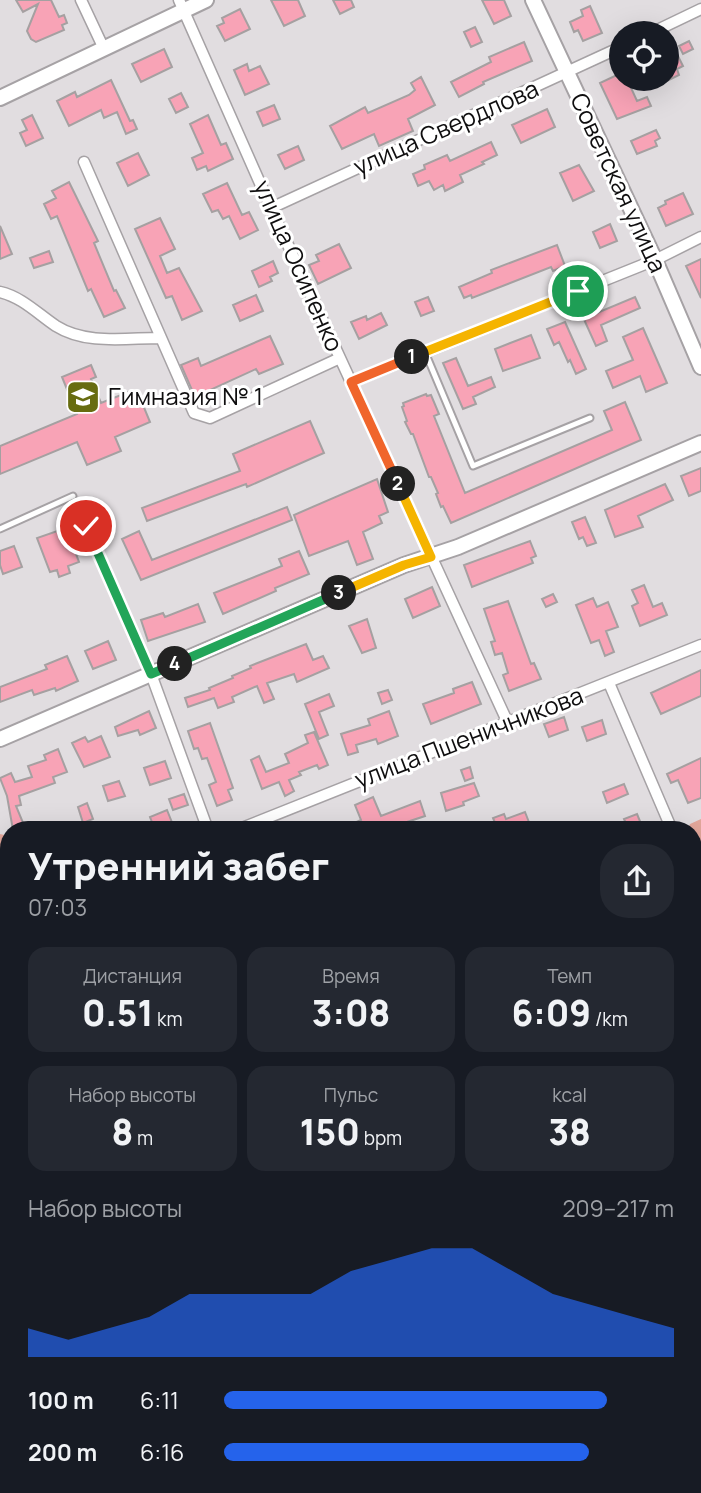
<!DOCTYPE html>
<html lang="ru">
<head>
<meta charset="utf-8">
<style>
  :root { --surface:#171b24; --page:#242831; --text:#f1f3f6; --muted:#9ea1a6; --accent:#2563eb }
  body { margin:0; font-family:Manrope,sans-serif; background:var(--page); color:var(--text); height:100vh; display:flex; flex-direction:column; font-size:26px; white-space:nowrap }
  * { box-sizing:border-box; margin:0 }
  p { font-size:23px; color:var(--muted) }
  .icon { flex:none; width:38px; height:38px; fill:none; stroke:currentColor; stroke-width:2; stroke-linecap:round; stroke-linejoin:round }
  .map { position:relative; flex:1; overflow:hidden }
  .side { position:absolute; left:0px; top:821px; width:702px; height:674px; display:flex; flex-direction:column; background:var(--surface); border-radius:28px 28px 0 0; box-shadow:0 7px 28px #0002 }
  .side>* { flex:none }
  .controls { position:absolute; left:609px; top:21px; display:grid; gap:14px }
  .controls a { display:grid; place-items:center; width:70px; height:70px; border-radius:50%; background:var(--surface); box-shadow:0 7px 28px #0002; font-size:35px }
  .pin { position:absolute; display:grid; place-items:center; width:60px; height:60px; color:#fff; margin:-30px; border:4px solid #fff; border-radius:50%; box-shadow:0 2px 7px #0007 }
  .km { position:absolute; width:35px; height:35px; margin:-18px; border-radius:50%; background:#222; color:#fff; font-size:19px; line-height:35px; text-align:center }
  .round { display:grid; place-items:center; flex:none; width:74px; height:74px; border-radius:28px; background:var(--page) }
  .overview { display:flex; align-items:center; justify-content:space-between; height:119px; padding:0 28px }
  h1 { font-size:38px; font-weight:800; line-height:52px }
  .stats { display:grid; grid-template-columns:repeat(3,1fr); gap:10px; height:119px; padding:7px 28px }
  .stats div { display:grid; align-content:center; border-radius:18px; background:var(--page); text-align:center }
  .stats b { font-size:35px; font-weight:800 }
  .stats small { font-size:19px; font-weight:400 }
  .stats p { font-size:19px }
  .chart { height:196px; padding:14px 28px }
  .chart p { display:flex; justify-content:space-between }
  .chart svg { width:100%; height:126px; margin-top:7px; fill:var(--accent); opacity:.7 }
  ul { padding:0 28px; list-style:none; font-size:23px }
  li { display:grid; grid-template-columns:112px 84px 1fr; align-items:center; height:52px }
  li i { height:18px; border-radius:9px; background:var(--accent) }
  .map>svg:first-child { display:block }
  .green { fill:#e3a79b }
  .building { fill:#f8a3b6; stroke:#a5a0a1; stroke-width:2 }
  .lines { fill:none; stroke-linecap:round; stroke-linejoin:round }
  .lane-casing { stroke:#a6a2a5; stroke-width:9 }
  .street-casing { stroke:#a6a2a5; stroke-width:13 }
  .secondary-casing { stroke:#a6a2a5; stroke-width:18 }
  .path { stroke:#a19da0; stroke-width:2; stroke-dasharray:3.5 5; stroke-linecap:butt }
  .lane { stroke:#fff; stroke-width:5 }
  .street { stroke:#fff; stroke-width:10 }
  .secondary { stroke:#fff; stroke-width:14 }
  .split-1-casing { stroke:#fff; stroke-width:14 }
  .split-2-casing { stroke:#fff; stroke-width:14 }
  .split-3-casing { stroke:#fff; stroke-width:14 }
  .split-4-casing { stroke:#fff; stroke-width:14 }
  .split-5-casing { stroke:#fff; stroke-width:14 }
  .split-1 { stroke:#f5b400; stroke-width:9 }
  .split-2 { stroke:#f0652b; stroke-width:9 }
  .split-3 { stroke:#f5b400; stroke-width:9 }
  .split-4 { stroke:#22a559; stroke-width:9 }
  .split-5 { stroke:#22a559; stroke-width:9 }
  .labels { text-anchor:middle; stroke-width:6; stroke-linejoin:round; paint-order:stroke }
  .street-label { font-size:24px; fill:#0f0e0f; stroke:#fff }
  .poi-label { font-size:24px; fill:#0f0e0f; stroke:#fff; text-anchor:start }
</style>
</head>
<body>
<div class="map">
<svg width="701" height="1493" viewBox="0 0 701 1493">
  <rect width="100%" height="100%" fill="#e1dde0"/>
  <path class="green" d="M 701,819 L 701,861 C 692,853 693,840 693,830 L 688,829 L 690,824 Z
    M 0,834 L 9,836 L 9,856 L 0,855 Z"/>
  <path class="building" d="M 16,0 L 51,0 L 59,17 L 64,15 L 67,23 L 62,25 L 64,30 L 36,42 L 31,39 L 27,31 L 38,4 L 23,12 Z
    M 271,0 L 298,0 L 305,16 L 284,26 Z
    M 333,0 L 351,0 L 354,7 L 340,14 Z
    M 482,0 L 504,0 L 511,16 L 494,24 Z
    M 590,6 L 602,33 L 583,41 L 578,30 L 574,32 L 570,22 L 583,16 L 581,10 Z
    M 240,9 L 250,29 L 225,41 L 217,26 L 224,23 L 222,18 Z
    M 475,27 L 482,42 L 471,47 L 464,32 Z
    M 689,41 L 693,49 L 683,54 L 679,46 Z
    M 524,42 L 532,61 L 483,82 L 484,84 L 459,97 L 451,82 L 491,62 L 489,57 Z
    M 164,49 L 172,67 L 141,82 L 132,64 Z
    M 667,49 L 671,57 L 677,54 L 683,66 L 677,69 L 679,75 L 667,81 Z
    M 247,64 L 249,71 L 260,66 L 269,84 L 245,95 L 234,70 Z
    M 621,73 L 621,79 L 627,79 L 637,101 L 647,97 L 651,106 L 617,119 L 600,83 Z
    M 421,77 L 435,105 L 408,119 L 413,131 L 379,146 L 374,134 L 342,149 L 330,126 L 365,107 L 368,113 L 409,95 L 415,90 L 411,83 Z
    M 111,80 L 130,121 L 133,120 L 137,129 L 126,134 L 117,112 L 104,118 L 101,110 L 69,126 L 57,101 L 75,92 L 77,97 Z
    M 181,93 L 188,107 L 176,113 L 169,99 Z
    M 274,105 L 280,119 L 263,126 L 257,112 Z
    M 547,109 L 555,127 L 521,143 L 512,125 Z
    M 32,115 L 43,138 L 26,146 L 20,133 L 27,130 L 22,120 Z
    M 208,115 L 221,145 L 226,143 L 233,159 L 208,171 L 206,166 L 197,170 L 192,158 L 203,153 L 190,124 Z
    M 656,130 L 660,138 L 655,141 L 657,146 L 637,154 L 631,141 Z
    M 491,142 L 497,155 L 482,162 L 484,164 L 460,175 L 463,182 L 445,191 L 443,185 L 434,190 L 429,181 L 418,186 L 413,174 L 425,169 L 424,165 L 447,155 L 450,161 Z
    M 298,146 L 304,160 L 285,169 L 278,155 Z
    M 138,153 L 149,175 L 128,186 L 117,163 Z
    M 579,165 L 594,191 L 573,201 L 560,173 Z
    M 69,182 L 98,241 L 94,243 L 114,291 L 116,290 L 125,308 L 104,317 L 91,289 L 88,291 L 57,216 L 51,219 L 44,204 L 56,198 L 52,191 Z
    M 227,183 L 242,215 L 249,212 L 258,230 L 240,239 L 229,216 L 223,219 L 218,210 L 212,212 L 203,194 Z
    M 683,193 L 693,214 L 666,226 L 658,208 L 666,204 L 665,201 Z
    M 160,218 L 175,249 L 160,256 L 167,273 L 179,268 L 202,311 L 182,320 L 172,296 L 166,298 L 135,229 Z
    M 610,224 L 617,241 L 600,248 L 593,232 Z
    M 0,226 L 12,254 L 0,259 Z
    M 339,244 L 351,268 L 318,284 L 309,265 L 319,261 L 316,255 Z
    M 557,245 L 565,266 L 553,271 L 551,267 L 472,298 L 471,295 L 464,298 L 459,287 L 492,273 L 491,270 Z
    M 49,251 L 53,262 L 34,268 L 30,258 Z
    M 701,259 L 701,298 L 686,266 Z
    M 273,261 L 278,273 L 270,277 L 272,281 L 259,287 L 252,271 Z
    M 256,295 L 263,311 L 240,321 L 233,305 Z
    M 428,297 L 434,311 L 421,316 L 415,302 Z
    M 635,297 L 640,308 L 601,325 L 607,341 L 596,346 L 582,315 L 595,310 L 597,313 Z
    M 381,313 L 387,325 L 359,339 L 351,322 L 366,316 L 367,320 Z
    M 565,322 L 586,369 L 576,374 L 570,360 L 568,362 L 559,342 L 554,345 L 547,329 Z
    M 643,328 L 667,383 L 646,392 L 640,376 L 613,388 L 606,371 L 633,360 L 623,337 Z
    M 531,335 L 540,358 L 503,371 L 495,349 Z
    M 270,336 L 283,364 L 259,374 L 256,369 L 195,397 L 181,365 L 198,358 L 201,366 Z
    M 456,358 L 468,386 L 491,377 L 495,387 L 473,397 L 476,404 L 463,409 L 443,363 Z
    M 91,365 L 96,377 L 91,379 L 101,403 L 131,391 L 138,407 L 143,405 L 150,422 L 115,437 L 121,451 L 87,465 L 77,442 L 0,474 L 0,446 L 77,414 L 62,377 Z
    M 426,394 L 427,396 L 431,395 L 439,414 L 434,416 L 465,493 L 612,430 L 604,411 L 625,402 L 641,440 L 451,523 L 443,506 L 441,507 L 436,494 L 438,493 L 431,477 L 429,477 L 413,434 L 411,434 L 405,422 L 407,421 L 402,407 L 404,406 L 403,403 Z
    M 310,421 L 324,453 L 247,487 L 246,484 L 147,521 L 142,508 L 240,471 L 233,454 Z
    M 701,468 L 701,491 L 689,496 L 681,476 Z
    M 377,479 L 388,512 L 379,516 L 382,523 L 363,532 L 373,559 L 357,565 L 348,541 L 309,556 L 294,515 Z
    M 665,484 L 673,500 L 638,516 L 643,527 L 615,537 L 605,510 Z
    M 287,507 L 292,520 L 141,580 L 122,539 L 139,531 L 152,560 Z
    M 585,517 L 596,543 L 587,546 L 583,537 L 579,539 L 572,522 Z
    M 66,528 L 79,562 L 68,566 L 70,573 L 59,577 L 57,570 L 50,572 L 37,538 Z
    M 530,541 L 536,556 L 531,558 L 533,563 L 472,587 L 464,565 Z
    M 14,546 L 22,567 L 3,574 L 0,565 L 0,551 Z
    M 299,551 L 309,574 L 275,588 L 276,591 L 223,614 L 214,593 L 282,566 L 279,559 Z
    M 644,585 L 653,607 L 662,603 L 667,615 L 640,626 L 632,606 L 638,603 L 632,590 Z
    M 432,587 L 440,606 L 413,618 L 405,599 Z
    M 553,594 L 557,602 L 546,607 L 542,599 Z
    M 593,598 L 597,607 L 608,602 L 618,627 L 606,631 L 614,652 L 605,656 L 599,640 L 591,643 L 576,605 Z
    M 508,601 L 531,664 L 534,663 L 541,679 L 509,691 L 503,675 L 508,673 L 502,653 L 495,655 L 491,642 L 495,641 L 484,609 Z
    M 198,604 L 205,622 L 148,641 L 141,620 L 163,613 L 165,617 Z
    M 367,619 L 376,648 L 362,653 L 349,626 Z
    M 108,641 L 116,660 L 93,669 L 85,651 Z
    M 306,644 L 313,660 L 323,656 L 329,668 L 297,682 L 294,674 L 267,683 L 274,699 L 264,703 L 257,686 L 232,697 L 234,702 L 218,708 L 214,698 L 188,707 L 185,698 L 210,690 L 209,688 L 233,678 L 232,676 L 251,668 L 250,666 Z
    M 67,656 L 78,681 L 56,691 L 55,688 L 34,695 L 32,690 L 0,702 L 0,687 L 47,669 L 45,665 Z
    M 701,670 L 701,696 L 661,714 L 651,693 Z
    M 472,682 L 481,704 L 431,724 L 423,704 L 454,693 L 453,689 Z
    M 388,690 L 392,700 L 382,704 L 378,693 Z
    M 329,694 L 334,706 L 319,712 L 328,735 L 319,739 L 305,704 Z
    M 149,711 L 156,728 L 140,735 L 138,730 L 118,736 L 115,727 Z
    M 389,711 L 398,736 L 378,744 L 376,739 L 356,745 L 358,752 L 348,755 L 341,734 L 370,725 L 368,719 Z
    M 564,717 L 568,730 L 549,737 L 544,724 Z
    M 602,720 L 606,734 L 587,741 L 582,727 Z
    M 210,723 L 233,788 L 228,790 L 232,800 L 217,806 L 209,785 L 216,782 L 207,758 L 202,759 L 198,748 L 194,749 L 188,731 Z
    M 314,732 L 328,765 L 319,769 L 317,765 L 299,772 L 301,775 L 289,780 L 294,791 L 285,796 L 279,782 L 262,789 L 251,760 L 259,756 L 266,772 L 289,763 L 285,754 L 308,743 L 305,735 Z
    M 101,736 L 110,757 L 84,767 L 72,743 L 85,737 L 88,742 Z
    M 58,749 L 67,772 L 53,777 L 55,783 L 19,796 L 21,805 L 16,806 L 26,830 L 13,830 L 7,796 L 0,778 L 11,773 L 15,782 L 32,777 L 28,766 L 46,760 L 44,755 Z
    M 701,758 L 701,798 L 688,803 L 678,780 L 671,783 L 667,774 Z
    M 165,761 L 171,778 L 150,785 L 144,768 Z
    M 470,767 L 473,778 L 465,781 L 461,770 Z
    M 119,781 L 125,796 L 108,801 L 103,786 Z
    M 474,783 L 479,796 L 463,802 L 464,805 L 446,811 L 441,793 Z
    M 624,784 L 628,794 L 607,803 L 603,792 Z
    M 184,794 L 188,805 L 173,810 L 169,799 Z
    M 373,797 L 381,816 L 420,801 L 425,816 L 407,822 L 408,826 L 397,830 L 395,830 L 393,825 L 380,830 L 339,830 L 361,820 L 355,805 Z
    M 87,803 L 93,819 L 83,823 L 78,807 Z
    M 167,810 L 173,825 L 163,830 L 155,830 L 150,817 Z
    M 525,812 L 532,830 L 498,830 L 493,818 L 504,814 L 506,819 Z
    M 637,814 L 642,826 L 629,830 L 624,819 Z"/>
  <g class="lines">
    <g class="lane-casing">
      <path id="lane" d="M 425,352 L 473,466 L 590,418
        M 86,526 L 151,673
        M 0,529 L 73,496
        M 693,1129 L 701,1126
        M 693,1378 L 701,1375"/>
    </g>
    <g class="street-casing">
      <path id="street" d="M 81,0 L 104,49
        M 179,0 L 271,208 L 507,721
        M 651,33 L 701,9
        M 84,162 L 194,413 L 210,418 L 340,358
        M 271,208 L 621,47
        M 0,292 C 22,297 38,314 56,326 C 86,345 126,338 160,338
        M 351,382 L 655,260 L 701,237
        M 151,674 L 208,830
        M 609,683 L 672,830
        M 237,830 L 701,645
        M 693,880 L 701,898
        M 0,1284 L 9,1280"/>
    </g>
    <g class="secondary-casing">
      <path id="secondary" d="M 533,0 L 655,260 L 701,367
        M 0,98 L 206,0
        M 0,739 L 404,565 L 458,547 L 701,443
        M 0,1236 L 9,1256
        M 693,1310 L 701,1307
        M 109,1486 L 112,1493
        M 286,1493 L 301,1486"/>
    </g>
    <path class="path" d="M 693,1292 L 701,1288"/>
    <use href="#lane" class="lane"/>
    <use href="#street" class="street"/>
    <use href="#secondary" class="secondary"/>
  </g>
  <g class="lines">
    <g class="split-1-casing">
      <path id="split-1" d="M 412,357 L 578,291"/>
    </g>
    <g class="split-2-casing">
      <path id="split-2" d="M 398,484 L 351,382 L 412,357"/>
    </g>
    <g class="split-3-casing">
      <path id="split-3" d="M 339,593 L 404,565 L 431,557 L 398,484"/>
    </g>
    <g class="split-4-casing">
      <path id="split-4" d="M 175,664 L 339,593"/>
    </g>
    <g class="split-5-casing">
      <path id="split-5" d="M 86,526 L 151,674 L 175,664"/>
    </g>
    <use href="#split-1" class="split-1"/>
    <use href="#split-2" class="split-2"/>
    <use href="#split-3" class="split-3"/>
    <use href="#split-4" class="split-4"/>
    <use href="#split-5" class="split-5"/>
  </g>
  <defs>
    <g id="school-square" transform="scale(1.75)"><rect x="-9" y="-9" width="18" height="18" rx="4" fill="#676c10" stroke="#fff"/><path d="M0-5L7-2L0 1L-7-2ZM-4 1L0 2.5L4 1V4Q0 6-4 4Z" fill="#fff"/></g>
  </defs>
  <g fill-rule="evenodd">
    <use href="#school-square" x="83" y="397"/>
  </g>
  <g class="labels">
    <g class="street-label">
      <text transform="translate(446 128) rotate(-24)" y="8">улица Свердлова</text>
      <text transform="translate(618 183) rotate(65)" y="8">Советская улица</text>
      <text transform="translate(298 266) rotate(66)" y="8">улица Осипенко</text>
      <text transform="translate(469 738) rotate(-21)" y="8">улица Пшеничникова</text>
    </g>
    <g class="poi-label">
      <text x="108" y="405">Гимназия № 1</text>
    </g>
  </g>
</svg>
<div class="controls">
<a><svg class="icon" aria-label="locate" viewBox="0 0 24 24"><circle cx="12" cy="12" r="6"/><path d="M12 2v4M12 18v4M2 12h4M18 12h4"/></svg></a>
</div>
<div class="pin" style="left:578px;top:291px;background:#1e9e55"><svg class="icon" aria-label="arrive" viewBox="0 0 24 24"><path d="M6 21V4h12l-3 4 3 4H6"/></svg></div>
<div class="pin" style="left:86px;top:526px;background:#d93025"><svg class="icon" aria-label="check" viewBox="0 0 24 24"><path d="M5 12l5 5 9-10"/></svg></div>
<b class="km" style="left:412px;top:357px">1</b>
<b class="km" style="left:398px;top:484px">2</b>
<b class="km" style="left:339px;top:593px">3</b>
<b class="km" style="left:175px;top:664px">4</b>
<section class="side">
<div class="overview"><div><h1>Утренний забег</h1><p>07:03</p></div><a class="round"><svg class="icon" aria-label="share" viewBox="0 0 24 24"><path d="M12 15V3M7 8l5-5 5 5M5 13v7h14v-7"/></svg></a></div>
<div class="stats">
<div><p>Дистанция</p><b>0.51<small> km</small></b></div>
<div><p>Время</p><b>3:08</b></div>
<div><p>Темп</p><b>6:09<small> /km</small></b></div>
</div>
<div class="stats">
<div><p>Набор высоты</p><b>8<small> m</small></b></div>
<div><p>Пульс</p><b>150<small> bpm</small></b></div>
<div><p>kcal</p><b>38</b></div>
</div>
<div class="chart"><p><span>Набор высоты</span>209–217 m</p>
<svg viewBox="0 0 160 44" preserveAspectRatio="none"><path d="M0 44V34L10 38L20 34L30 30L40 22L50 22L60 22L70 22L80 14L90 10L100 6L110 6L120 14L130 22L140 26L150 30L160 34V44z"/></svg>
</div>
<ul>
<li><b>100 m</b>6:11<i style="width:85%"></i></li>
<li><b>200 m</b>6:16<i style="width:81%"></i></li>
</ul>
</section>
</div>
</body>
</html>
